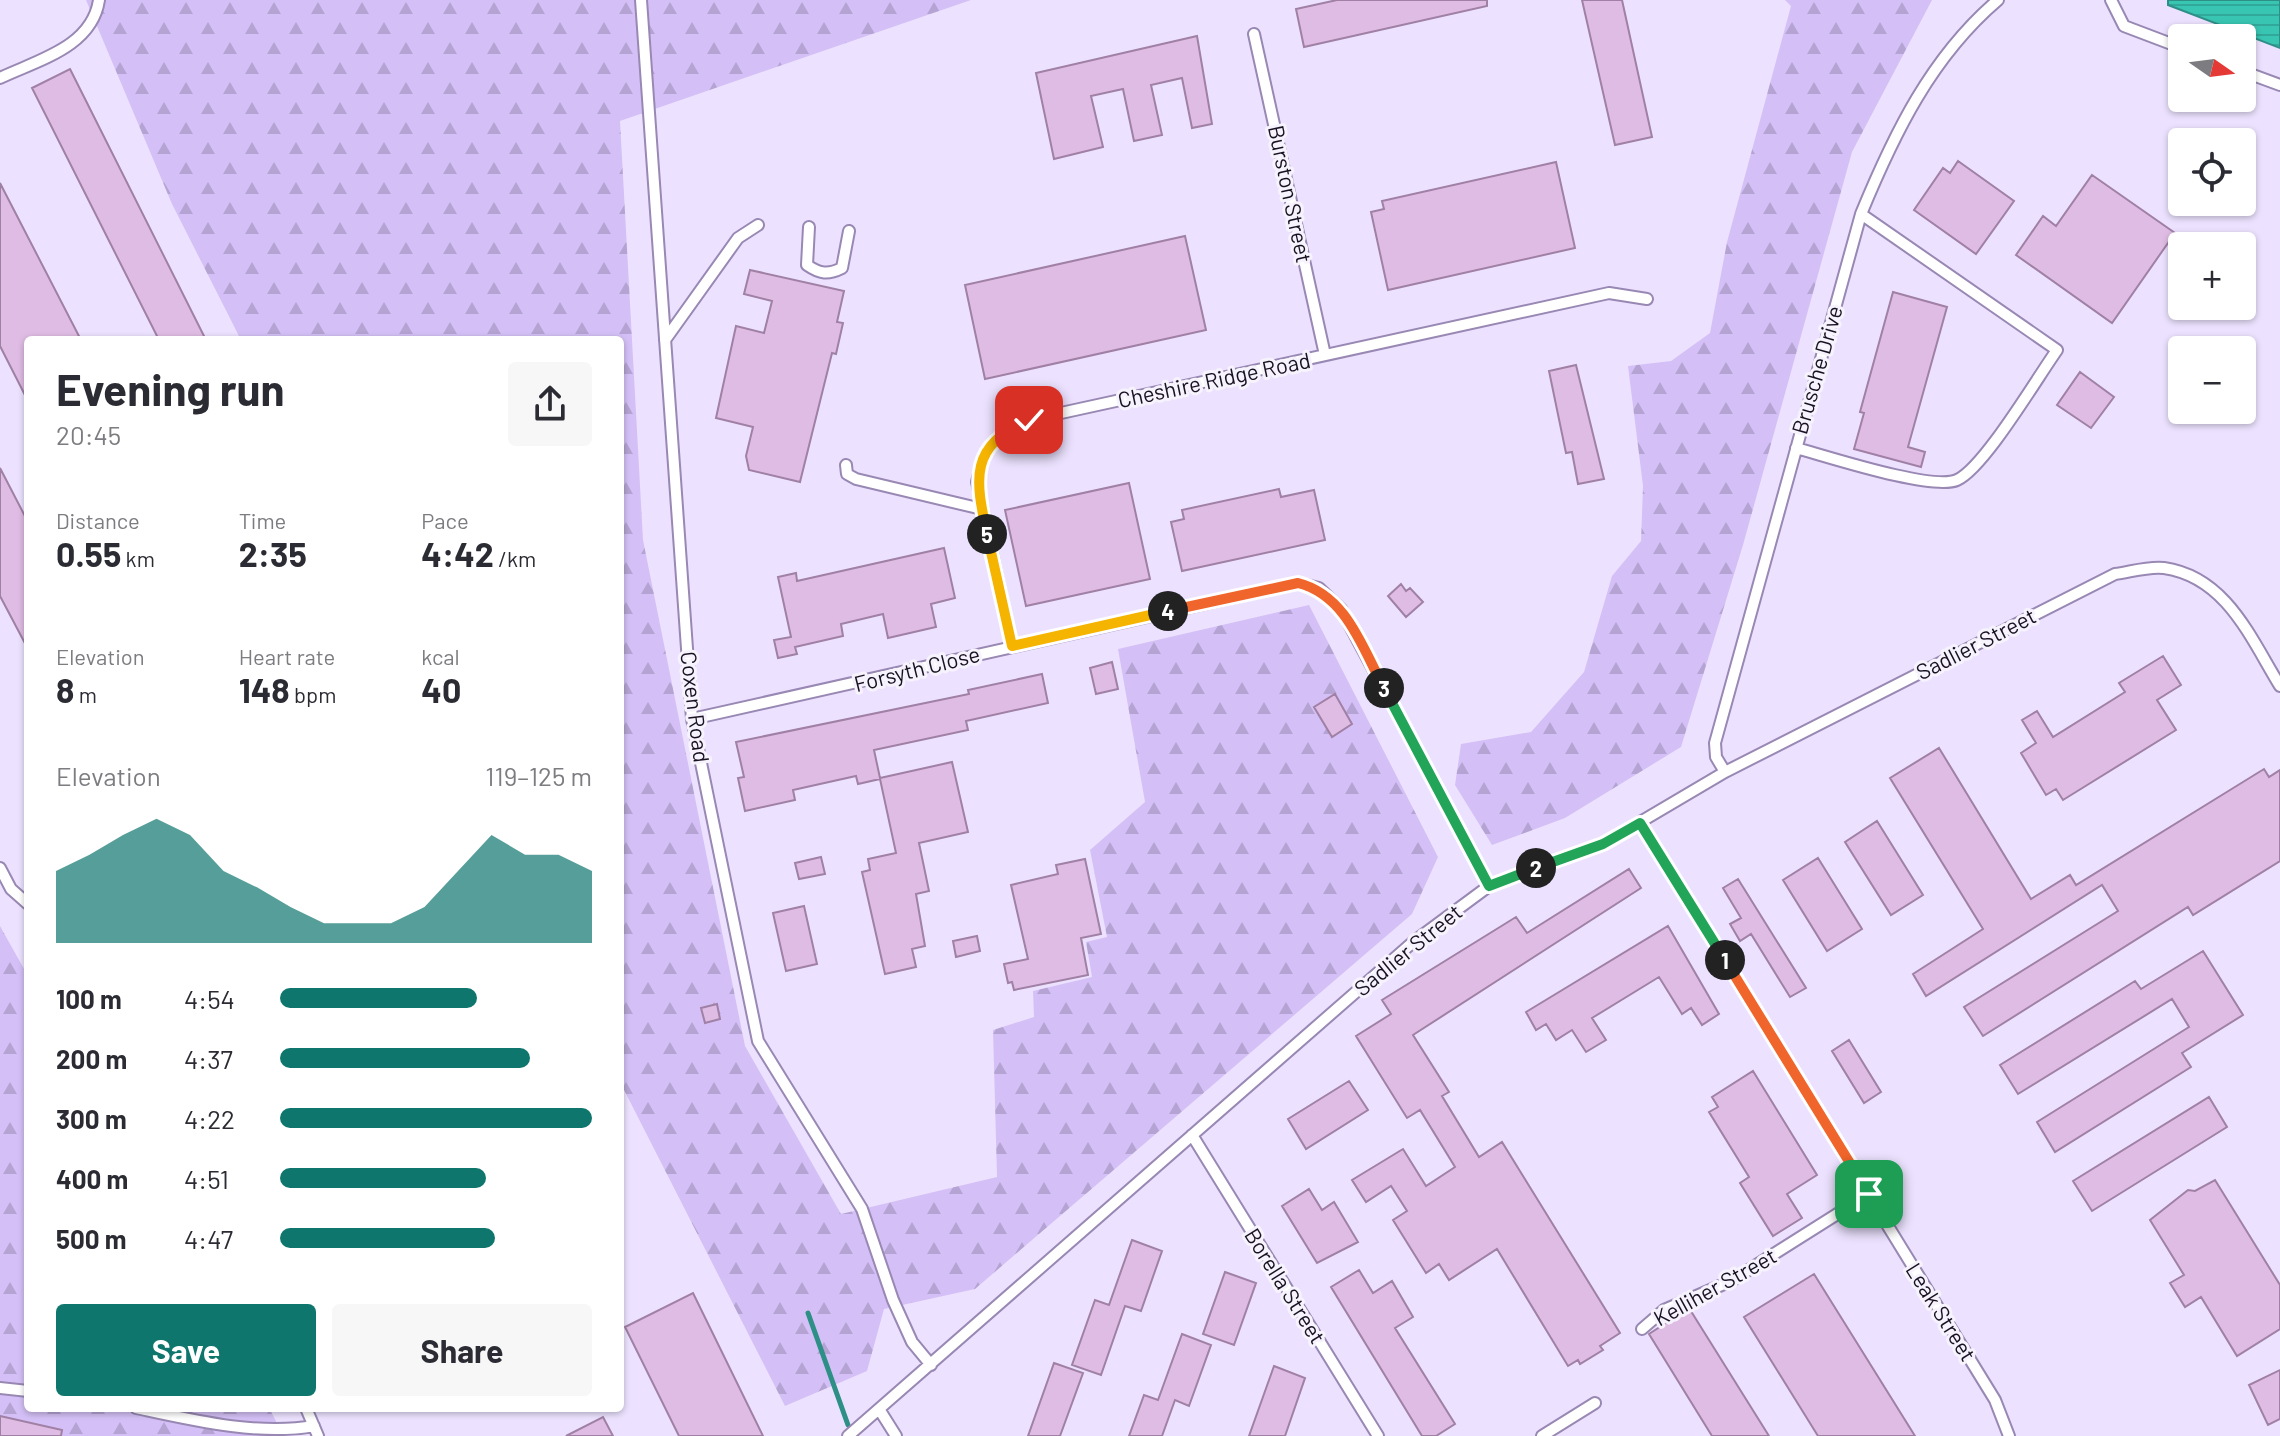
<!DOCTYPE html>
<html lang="en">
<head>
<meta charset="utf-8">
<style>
  :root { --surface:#fff; --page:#f7f7f7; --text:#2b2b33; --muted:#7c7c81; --accent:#0f766e }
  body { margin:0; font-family:Barlow,sans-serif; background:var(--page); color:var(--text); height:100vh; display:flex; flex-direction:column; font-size:30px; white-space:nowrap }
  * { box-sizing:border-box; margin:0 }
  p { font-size:26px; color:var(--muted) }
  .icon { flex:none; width:44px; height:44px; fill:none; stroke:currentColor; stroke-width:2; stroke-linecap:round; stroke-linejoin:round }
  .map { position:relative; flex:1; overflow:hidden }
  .drawer { position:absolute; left:24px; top:336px; width:600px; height:1076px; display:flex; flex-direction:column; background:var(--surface); border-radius:8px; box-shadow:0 2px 6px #0004 }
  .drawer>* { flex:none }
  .needle { width:52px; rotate:104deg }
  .controls { position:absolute; left:2168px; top:24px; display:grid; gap:16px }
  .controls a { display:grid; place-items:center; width:88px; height:88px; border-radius:8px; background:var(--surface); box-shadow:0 2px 6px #0004; font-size:40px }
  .pin { position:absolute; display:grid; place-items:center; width:68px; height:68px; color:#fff; margin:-34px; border-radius:16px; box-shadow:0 4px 12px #0006 }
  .km { position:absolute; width:40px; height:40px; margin:-20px; border-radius:50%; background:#222; color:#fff; font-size:22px; line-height:40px; text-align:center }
  .round { display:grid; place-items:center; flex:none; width:84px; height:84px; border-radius:8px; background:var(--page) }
  .overview { display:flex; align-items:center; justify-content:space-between; height:136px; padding:0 32px }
  h1 { font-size:44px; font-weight:700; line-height:60px }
  .figures { display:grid; grid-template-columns:repeat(3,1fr); gap:12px; height:136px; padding:8px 32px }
  .figures div { display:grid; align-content:center }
  .figures b { font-size:34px; font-weight:700 }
  .figures small { font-size:22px; font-weight:400 }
  .figures p { font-size:22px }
  .chart { height:224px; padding:16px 32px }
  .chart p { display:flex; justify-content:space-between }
  .chart svg { width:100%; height:144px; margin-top:8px; fill:var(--accent); opacity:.7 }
  .action { display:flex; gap:16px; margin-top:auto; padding:16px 32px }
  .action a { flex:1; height:92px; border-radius:8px; background:var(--accent); color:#fff; font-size:32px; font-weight:700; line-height:92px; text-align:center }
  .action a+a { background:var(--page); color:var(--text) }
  ul { padding:0 32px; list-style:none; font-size:26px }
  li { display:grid; grid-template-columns:128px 96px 1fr; align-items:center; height:60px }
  li i { height:20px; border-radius:10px; background:var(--accent) }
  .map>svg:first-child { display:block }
  .forest { fill:url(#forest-firs) }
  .water { fill:url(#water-rules); stroke:#2e8f87; stroke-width:2 }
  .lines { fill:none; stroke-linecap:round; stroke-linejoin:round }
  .stream { stroke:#2e8f87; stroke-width:5 }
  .building { fill:#dfbce4; stroke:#a080a5; stroke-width:2 }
  .lane-casing { stroke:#9888b3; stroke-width:14 }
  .lane { stroke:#fff; stroke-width:10 }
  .split-1-casing { stroke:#fff; stroke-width:16 }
  .split-2-casing { stroke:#fff; stroke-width:16 }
  .split-3-casing { stroke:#fff; stroke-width:16 }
  .split-4-casing { stroke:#fff; stroke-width:16 }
  .split-5-casing { stroke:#fff; stroke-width:16 }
  .split-6-casing { stroke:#fff; stroke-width:16 }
  .split-1 { stroke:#f0652b; stroke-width:10 }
  .split-2 { stroke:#22a559; stroke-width:10 }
  .split-3 { stroke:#22a559; stroke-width:10 }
  .split-4 { stroke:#f0652b; stroke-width:10 }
  .split-5 { stroke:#f5b400; stroke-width:10 }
  .split-6 { stroke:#f5b400; stroke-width:10 }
  .labels { text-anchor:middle; stroke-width:6; stroke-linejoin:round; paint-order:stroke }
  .street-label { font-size:22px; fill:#181122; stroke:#f7f3fd }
</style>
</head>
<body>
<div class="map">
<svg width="2280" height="1436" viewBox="0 0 2280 1436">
  <defs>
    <pattern id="forest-firs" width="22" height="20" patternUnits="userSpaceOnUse" patternTransform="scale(2)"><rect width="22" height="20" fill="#d4c0f6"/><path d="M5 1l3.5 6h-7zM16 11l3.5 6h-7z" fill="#b5a4d3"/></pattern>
    <pattern id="water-rules" width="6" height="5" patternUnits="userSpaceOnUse" patternTransform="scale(2)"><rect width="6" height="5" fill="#38c5b2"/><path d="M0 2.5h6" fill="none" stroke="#31a899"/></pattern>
  </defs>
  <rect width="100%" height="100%" fill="#ece2ff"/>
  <path class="forest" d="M 86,0 L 971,0 L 620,121 L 643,540 L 745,1046 L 841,1214 L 997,1177 L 993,1030 L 1034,1017 L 1033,991 L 1092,977 L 1086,942 L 1107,937 L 1090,850 L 1145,802 L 1118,649 L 1309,605 L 1438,857 L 1412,914 L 975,1289 L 884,1309 L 867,1371 L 785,1406 L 620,1082 L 620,340 L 241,340 L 172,204 Z
    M 1785,0 L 1932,0 L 1852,152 L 1743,545 L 1681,747 L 1565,818 L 1492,845 L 1455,785 L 1461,744 L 1531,732 L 1584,672 L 1612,576 L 1641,541 L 1643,486 L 1628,366 L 1671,361 L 1710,333 L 1727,242 L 1791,6 Z
    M 0,926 L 28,976 L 28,1408 L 269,1408 L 284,1436 L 0,1436 Z"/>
  <path class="water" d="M 2168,0 L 2280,0 L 2280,48 L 2168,5 Z"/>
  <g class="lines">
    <path class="stream" d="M 808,1313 L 848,1425"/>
  </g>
  <path class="building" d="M 1337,0 L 1487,0 L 1487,6 L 1304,47 L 1296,9 Z
    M 1582,0 L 1622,0 L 1652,137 L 1615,145 Z
    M 1197,36 L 1212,124 L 1192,128 L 1182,78 L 1151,85 L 1162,135 L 1134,141 L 1123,89 L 1091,96 L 1103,147 L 1054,159 L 1036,73 Z
    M 70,69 L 206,340 L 159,340 L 32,88 Z
    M 1958,161 L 2014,201 L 1976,254 L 1914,210 L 1943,168 L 1950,173 Z
    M 1556,162 L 1575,248 L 1388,290 L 1371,212 L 1384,209 L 1382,201 Z
    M 2092,175 L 2175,233 L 2112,323 L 2016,255 L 2043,216 L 2056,226 Z
    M 0,183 L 81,340 L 28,340 L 28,401 L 0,346 Z
    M 1185,236 L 1206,330 L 985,379 L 965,285 Z
    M 750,270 L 844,291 L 837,322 L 843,323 L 836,354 L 832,353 L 800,482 L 749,470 L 746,456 L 753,427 L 716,418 L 736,326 L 764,333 L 772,301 L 744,294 Z
    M 1893,292 L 1947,307 L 1908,447 L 1925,452 L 1921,467 L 1854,449 L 1864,413 L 1860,412 Z
    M 1576,365 L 1604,479 L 1578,484 L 1572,452 L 1566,453 L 1549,371 Z
    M 2080,372 L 2114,397 L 2091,428 L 2057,405 Z
    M 0,468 L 28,522 L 28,649 L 0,596 Z
    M 1129,483 L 1150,579 L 1026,606 L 1005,510 Z
    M 1279,489 L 1281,497 L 1314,490 L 1325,540 L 1182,571 L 1171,522 L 1184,519 L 1182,510 Z
    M 944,548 L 955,598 L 931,604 L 936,627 L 888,638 L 883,614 L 841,624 L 843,636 L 795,647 L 797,654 L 778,658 L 774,640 L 791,637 L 778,577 L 796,573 L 797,581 Z
    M 1401,584 L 1406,591 L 1410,588 L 1423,602 L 1406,617 L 1388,596 Z
    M 2163,656 L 2181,685 L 2157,700 L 2176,730 L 2063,800 L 2056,789 L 2046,795 L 2021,753 L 2036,743 L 2022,720 L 2037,711 L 2053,737 L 2125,692 L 2119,683 Z
    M 1112,662 L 1118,689 L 1096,694 L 1090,668 Z
    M 1042,674 L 1048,703 L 966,721 L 968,730 L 874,750 L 880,778 L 952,762 L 968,832 L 919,843 L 929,891 L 916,894 L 925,946 L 912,949 L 916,967 L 885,974 L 862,872 L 870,870 L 868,859 L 896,853 L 880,779 L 858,784 L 856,776 L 793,790 L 795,800 L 745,811 L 738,778 L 744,777 L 736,742 L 969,694 L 968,690 Z
    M 1335,694 L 1352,724 L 1332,737 L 1314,707 Z
    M 1939,748 L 2031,899 L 2070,875 L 2076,885 L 2264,769 L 2269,777 L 2280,770 L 2280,861 L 2193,915 L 2188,907 L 1983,1036 L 1964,1007 L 2118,911 L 2102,885 L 1926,996 L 1913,974 L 1983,929 L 1890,778 Z
    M 1877,821 L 1923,895 L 1891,915 L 1845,842 Z
    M 821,857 L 825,874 L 799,879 L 795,863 Z
    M 1818,858 L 1862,929 L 1827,951 L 1783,880 Z
    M 1085,859 L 1101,934 L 1081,938 L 1088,975 L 1014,990 L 1012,982 L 1008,983 L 1004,964 L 1028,959 L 1011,885 L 1058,874 L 1056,865 Z
    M 1629,869 L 1641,888 L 1413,1035 L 1449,1092 L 1442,1096 L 1479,1157 L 1502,1142 L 1620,1333 L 1600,1346 L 1603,1350 L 1580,1364 L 1578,1360 L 1568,1366 L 1497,1249 L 1449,1280 L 1439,1264 L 1426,1273 L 1393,1220 L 1407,1211 L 1391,1186 L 1366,1202 L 1352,1180 L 1403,1149 L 1426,1186 L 1455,1167 L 1420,1110 L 1407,1118 L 1356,1036 L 1391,1014 L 1382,1000 L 1516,917 L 1527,933 Z
    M 1738,879 L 1806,988 L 1790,997 L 1751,934 L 1740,941 L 1730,924 L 1741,918 L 1723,888 Z
    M 804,906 L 817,964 L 786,971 L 773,913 Z
    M 1668,926 L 1719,1014 L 1702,1025 L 1691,1008 L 1682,1014 L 1659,977 L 1592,1018 L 1606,1040 L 1586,1052 L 1572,1030 L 1556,1040 L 1546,1024 L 1536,1030 L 1526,1012 Z
    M 977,936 L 980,951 L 956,957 L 953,941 Z
    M 2203,951 L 2243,1015 L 2182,1053 L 2191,1067 L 2055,1152 L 2037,1122 L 2189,1027 L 2172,999 L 2018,1094 L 2000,1065 L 2135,981 L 2141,989 Z
    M 717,1004 L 720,1019 L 705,1023 L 701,1008 Z
    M 1849,1040 L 1881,1092 L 1864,1103 L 1832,1051 Z
    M 1753,1071 L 1817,1175 L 1787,1194 L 1802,1218 L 1773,1236 L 1740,1183 L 1749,1177 L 1709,1112 L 1718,1107 L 1712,1097 Z
    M 1349,1081 L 1368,1110 L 1306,1149 L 1288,1119 Z
    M 2209,1097 L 2227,1127 L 2092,1211 L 2073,1181 Z
    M 2215,1180 L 2280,1285 L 2280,1329 L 2237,1356 L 2201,1297 L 2185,1307 L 2170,1283 L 2184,1275 L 2150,1220 L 2188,1190 L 2195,1191 Z
    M 1309,1189 L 1322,1210 L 1334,1202 L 1358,1242 L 1317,1263 L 1282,1206 Z
    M 1132,1240 L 1162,1251 L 1141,1311 L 1125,1306 L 1101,1375 L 1072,1365 L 1095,1300 L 1109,1305 Z
    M 1359,1270 L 1373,1293 L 1392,1281 L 1413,1317 L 1395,1328 L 1455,1424 L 1436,1436 L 1422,1436 L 1331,1287 Z
    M 1225,1272 L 1256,1283 L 1234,1345 L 1203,1334 Z
    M 1814,1274 L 1915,1436 L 1818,1436 L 1744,1317 Z
    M 693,1293 L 763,1436 L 679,1436 L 625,1327 Z
    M 1689,1308 L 1769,1436 L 1712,1436 L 1649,1334 Z
    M 1182,1334 L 1211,1345 L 1189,1406 L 1175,1400 L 1162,1436 L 1129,1436 L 1144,1395 L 1158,1400 Z
    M 1054,1363 L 1083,1373 L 1060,1436 L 1028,1436 Z
    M 1274,1366 L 1305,1378 L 1285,1436 L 1249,1436 Z
    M 2280,1370 L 2280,1419 L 2268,1425 L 2249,1385 Z
    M 0,1416 L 62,1430 L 61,1436 L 0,1436 Z
    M 603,1417 L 613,1436 L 566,1436 Z"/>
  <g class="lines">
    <g class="lane-casing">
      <path id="lane" d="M 641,0 L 692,719 L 758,1041 L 862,1209 L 893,1300 L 912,1342 L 931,1365
        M 2111,0 L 2124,26 L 2182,48
        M 1254,34 L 1325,355
        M 2242,71 L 2280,85
        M 0,78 C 38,60 92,47 99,0
        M 809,227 L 807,265 C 820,274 828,275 842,268 L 849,231
        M 665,340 L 738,238 L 758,225
        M 1796,448 C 1826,456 1932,491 1957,480 C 1984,468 2037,378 2057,350 L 1861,214
        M 846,465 L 847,474 L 856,479 L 982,509
        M 1012,646 L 977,482 C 985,445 994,435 1029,420 L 1609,293 L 1647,299
        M 692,719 L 1298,583 L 1319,588 L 1341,609 L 1489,886
        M 1725,772 L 1716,757 L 1715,743 L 1861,214 C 1894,134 1931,57 1998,0
        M 1640,823 L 1995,1400 L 2009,1436
        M 0,868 L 11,889 L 28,904
        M 1192,1135 L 1378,1436
        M 1642,1329 L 1664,1310 L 1731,1281 L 1869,1194
        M 0,1388 L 28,1391
        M 136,1408 C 192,1420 258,1436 314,1426
        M 306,1408 L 318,1436
        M 879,1409 L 896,1436
        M 848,1436 L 1412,943 L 1489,886 L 1603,844 L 1725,772 L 2115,574 C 2130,572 2149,566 2164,568 C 2226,577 2250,637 2280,686
        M 1542,1436 L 1595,1403"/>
    </g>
    <use href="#lane" class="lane"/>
  </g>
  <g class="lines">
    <g class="split-1-casing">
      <path id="split-1" d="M 1725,960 L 1869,1194"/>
    </g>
    <g class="split-2-casing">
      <path id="split-2" d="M 1536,868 L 1603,844 L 1640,823 L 1725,960"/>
    </g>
    <g class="split-3-casing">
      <path id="split-3" d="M 1384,688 L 1489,886 L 1536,868"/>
    </g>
    <g class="split-4-casing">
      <path id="split-4" d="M 1168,611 L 1298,583 C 1346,595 1362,647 1384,688"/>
    </g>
    <g class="split-5-casing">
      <path id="split-5" d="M 987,534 L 1012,646 L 1168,611"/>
    </g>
    <g class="split-6-casing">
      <path id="split-6" d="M 987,534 C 975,478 969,446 1029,420"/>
    </g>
    <use href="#split-1" class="split-1"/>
    <use href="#split-2" class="split-2"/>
    <use href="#split-3" class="split-3"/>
    <use href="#split-4" class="split-4"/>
    <use href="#split-5" class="split-5"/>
    <use href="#split-6" class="split-6"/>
  </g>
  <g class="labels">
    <g class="street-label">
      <text transform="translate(1290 194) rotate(78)" y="8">Burston Street</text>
      <text transform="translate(1817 370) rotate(-74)" y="8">Brusche Drive</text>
      <text transform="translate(1214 380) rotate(-12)" y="8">Cheshire Ridge Road</text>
      <text transform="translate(1976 644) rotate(-27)" y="8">Sadlier Street</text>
      <text transform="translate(917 669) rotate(-14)" y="8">Forsyth Close</text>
      <text transform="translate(695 707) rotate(83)" y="8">Coxen Road</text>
      <text transform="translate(1408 950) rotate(-39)" y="8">Sadlier Street</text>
      <text transform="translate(1285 1286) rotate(58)" y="8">Borella Street</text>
      <text transform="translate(1715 1287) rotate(-29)" y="8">Kelliher Street</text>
      <text transform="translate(1941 1312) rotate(58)" y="8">Leak Street</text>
    </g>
  </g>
</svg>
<div class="controls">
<a><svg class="needle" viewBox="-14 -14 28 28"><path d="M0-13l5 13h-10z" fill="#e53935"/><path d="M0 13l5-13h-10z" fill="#7c7c81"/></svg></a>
<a><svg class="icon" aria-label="locate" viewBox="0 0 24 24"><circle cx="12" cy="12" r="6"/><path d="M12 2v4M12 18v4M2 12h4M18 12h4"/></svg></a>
<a>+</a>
<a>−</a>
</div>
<div class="pin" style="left:1869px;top:1194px;background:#1e9e55"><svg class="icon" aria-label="arrive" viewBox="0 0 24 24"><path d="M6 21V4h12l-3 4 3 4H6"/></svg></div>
<div class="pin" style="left:1029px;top:420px;background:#d93025"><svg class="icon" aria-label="check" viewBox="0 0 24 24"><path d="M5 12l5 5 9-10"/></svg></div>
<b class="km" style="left:1725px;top:960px">1</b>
<b class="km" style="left:1536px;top:868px">2</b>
<b class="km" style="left:1384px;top:688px">3</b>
<b class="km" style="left:1168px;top:611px">4</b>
<b class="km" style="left:987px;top:534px">5</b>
<section class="drawer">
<div class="overview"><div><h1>Evening run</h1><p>20:45</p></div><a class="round"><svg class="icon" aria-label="share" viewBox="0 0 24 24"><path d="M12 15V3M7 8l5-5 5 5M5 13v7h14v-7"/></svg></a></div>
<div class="figures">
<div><p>Distance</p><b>0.55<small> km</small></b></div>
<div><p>Time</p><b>2:35</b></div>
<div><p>Pace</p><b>4:42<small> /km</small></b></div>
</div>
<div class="figures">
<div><p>Elevation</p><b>8<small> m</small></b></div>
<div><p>Heart rate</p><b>148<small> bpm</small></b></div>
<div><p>kcal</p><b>40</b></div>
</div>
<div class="chart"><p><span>Elevation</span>119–125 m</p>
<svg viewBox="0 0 160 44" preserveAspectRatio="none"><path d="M0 44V22L10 17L20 11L30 6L40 11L50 22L60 27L70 33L80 38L90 38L100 38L110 33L120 22L130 11L140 17L150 17L160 22V44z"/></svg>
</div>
<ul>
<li><b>100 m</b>4:54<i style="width:63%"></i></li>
<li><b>200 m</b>4:37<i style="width:80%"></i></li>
<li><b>300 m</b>4:22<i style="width:100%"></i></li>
<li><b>400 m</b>4:51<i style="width:66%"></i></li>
<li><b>500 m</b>4:47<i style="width:69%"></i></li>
</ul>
<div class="action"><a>Save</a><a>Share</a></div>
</section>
</div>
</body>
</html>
